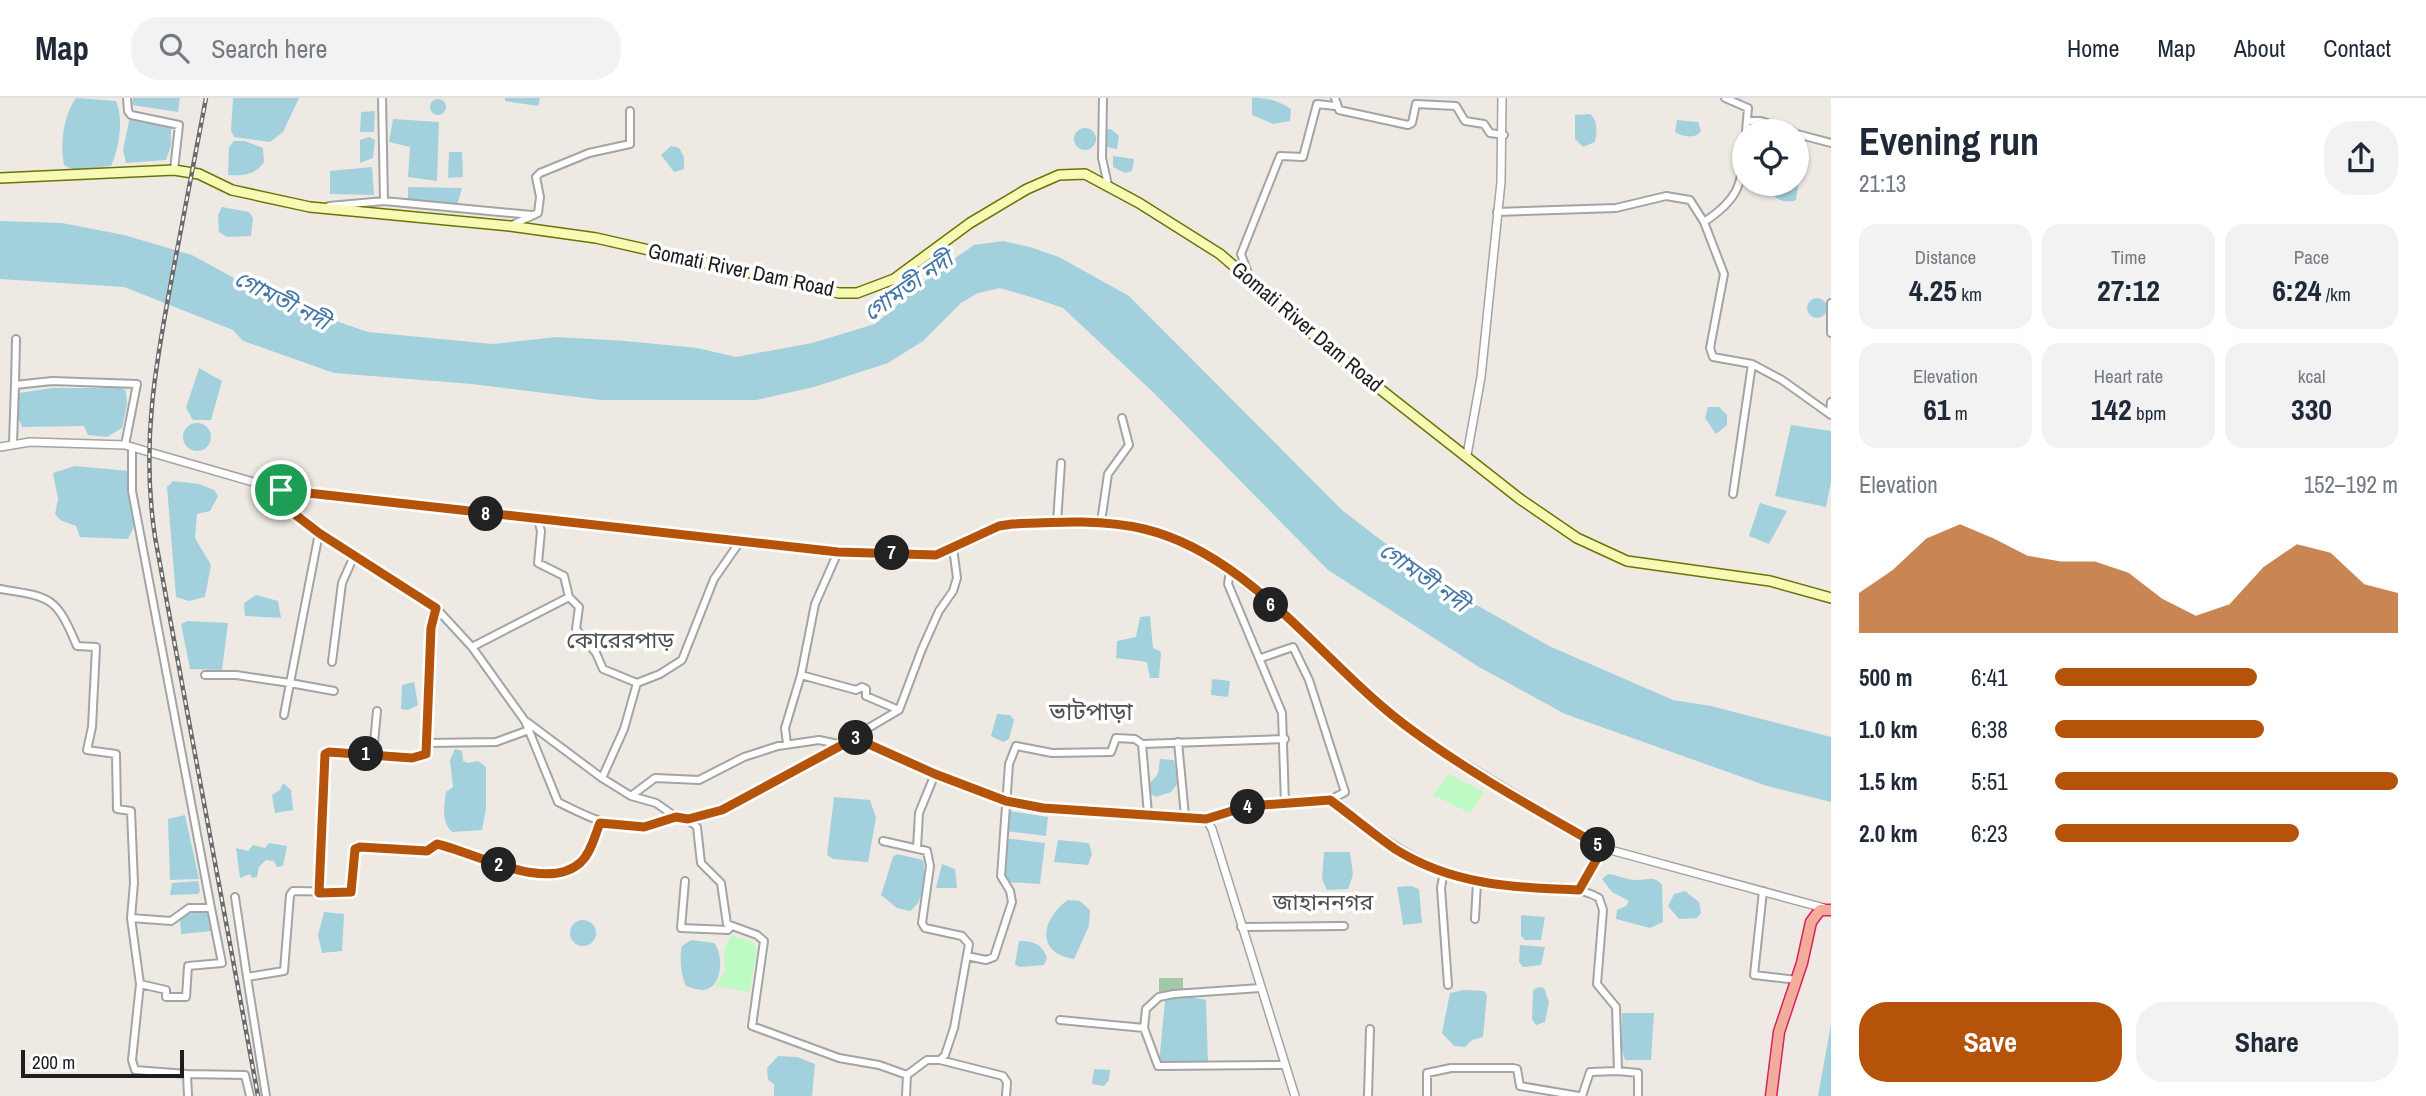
<!DOCTYPE html>
<html lang="en">
<head>
<meta charset="utf-8">
<style>
  :root { --surface:#fff; --page:#f2f2f3; --text:#1f2937; --muted:#747a83; --line:#e0e1e3; --accent:#b45309 }
  body { margin:0; font-family:"Archivo Narrow","Noto Sans Bengali",sans-serif; background:var(--page); color:var(--text); height:100vh; display:flex; flex-direction:column; font-size:26px; white-space:nowrap }
  * { box-sizing:border-box; margin:0 }
  p { font-size:23px; color:var(--muted) }
  .icon { flex:none; width:38px; height:38px; fill:none; stroke:currentColor; stroke-width:2; stroke-linecap:round; stroke-linejoin:round }
  .map { position:relative; flex:1; overflow:hidden }
  .drawer { display:flex; flex-direction:column; background:var(--surface); width:595px }
  .drawer>* { flex:none }
  .tools { position:absolute; left:1732px; top:21px; display:grid; gap:14px }
  .tools a { display:grid; place-items:center; width:77px; height:77px; border-radius:50%; background:var(--surface); box-shadow:0 2px 5px #0004; font-size:35px }
  .scale { position:absolute; left:21px; bottom:18px; width:163px; box-sizing:border-box; padding-left:7px; border:4px solid #1d1d1d; border-top:0; font-size:19px; line-height:24px; white-space:nowrap; color:#1d1d1d; -webkit-text-stroke:5px #fff; paint-order:stroke }
  .pin { position:absolute; display:grid; place-items:center; width:60px; height:60px; color:#fff; margin:-30px; border:4px solid #fff; border-radius:50%; box-shadow:0 2px 7px #0007 }
  .km { position:absolute; width:35px; height:35px; margin:-18px; border-radius:50%; background:#222; color:#fff; font-size:19px; line-height:35px; text-align:center }
  .round { display:grid; place-items:center; flex:none; width:74px; height:74px; border-radius:28px; background:var(--page) }
  .summary { display:flex; align-items:center; justify-content:space-between; height:119px; padding:0 28px }
  h1 { font-size:38px; font-weight:700; line-height:52px }
  .stats { display:grid; grid-template-columns:repeat(3,1fr); gap:10px; height:119px; padding:7px 28px }
  .stats div { display:grid; align-content:center; border-radius:18px; background:var(--page); text-align:center }
  .stats b { font-size:30px; font-weight:700 }
  .stats small { font-size:19px; font-weight:400 }
  .stats p { font-size:19px }
  .chart { height:196px; padding:14px 28px }
  .chart p { display:flex; justify-content:space-between }
  .chart svg { width:100%; height:126px; margin-top:7px; fill:var(--accent); opacity:.7 }
  .cta { display:flex; gap:14px; margin-top:auto; padding:14px 28px }
  .cta a { flex:1; height:80px; border-radius:28px; background:var(--accent); color:#fff; font-size:28px; font-weight:700; line-height:80px; text-align:center }
  .cta a+a { background:var(--page); color:var(--text) }
  ul { padding:0 28px; list-style:none; font-size:23px }
  li { display:grid; grid-template-columns:112px 84px 1fr; align-items:center; height:52px }
  li i { height:18px; border-radius:9px; background:var(--accent) }
  header { display:flex; align-items:center; gap:42px; box-sizing:border-box; height:98px; padding:0 35px; background:var(--surface); border-bottom:2px solid var(--line) }
  header strong { font-size:33px }
  nav { display:flex; gap:38px; margin-inline-start:auto; font-size:24px }
  .search { width:490px; height:63px; background:var(--page); display:flex; align-items:center; gap:18px; box-sizing:border-box; padding:0 24px; border-radius:28px; color:var(--muted); font-size:26px }
  main { display:flex; flex:1; min-height:0 }
  .map>svg:first-child { display:block }
  .cemetery { fill:#a3c8a9 }
  .park { fill:#befac3 }
  .water { fill:#a2d0dd }
  .lines { fill:none; stroke-linecap:round; stroke-linejoin:round }
  .minor-casing { stroke:#a4a4a4; stroke-width:10 }
  .tertiary-casing { stroke:#a4a4a4; stroke-width:10 }
  .secondary-casing { stroke:#697503; stroke-width:12 }
  .trunk-casing { stroke:#db2162; stroke-width:13 }
  .minor { stroke:#fff; stroke-width:6 }
  .tertiary { stroke:#fff; stroke-width:7 }
  .secondary { stroke:#f7fab5; stroke-width:9 }
  .trunk { stroke:#f2ad9a; stroke-width:10 }
  .rail-casing { stroke:#6b6b6b; stroke-width:4.5 }
  .rail { stroke:#fff; stroke-width:2; stroke-dasharray:5; stroke-linecap:butt }
  .route-casing { stroke:#fff; stroke-width:14 }
  .route { stroke:#b45309; stroke-width:9 }
  .labels { text-anchor:middle; stroke-width:7; stroke-linejoin:round; paint-order:stroke }
  .street-label { font-size:21px; fill:#1d1d1d; stroke:#fff }
  .water-label { font-size:23px; font-style:italic; fill:#4577a6; stroke:#fff }
  .neighbourhood-label { font-size:23px; fill:#505050; stroke:#fff }
  .quarter-label { font-size:24px; fill:#505050; stroke:#fff }
</style>
</head>
<body>
<header>
<strong>Map</strong>
<div class="search"><svg class="icon" aria-label="search" viewBox="0 0 24 24"><circle cx="10" cy="10" r="6"/><path d="M15 15l6 6"/></svg>Search here</div>
<nav><a>Home</a><a>Map</a><a>About</a><a>Contact</a></nav>
</header>
<main>
<div class="map">
<svg width="1831" height="998" viewBox="0 0 1831 998">
  <rect width="100%" height="100%" fill="#eeeae3"/>
  <path class="cemetery" d="M 1159,880 L 1183,880 L 1183,894 L 1159,896 Z"/>
  <path class="park" d="M 1449,676 L 1484,694 L 1470,715 L 1433,697 Z
    M 731,837 L 753,844 L 757,852 L 749,894 L 715,888 L 725,872 L 724,853 Z"/>
  <path class="water" d="M 76,0 L 116,3 C 124,20 119,51 111,68 L 74,72 L 64,67 C 60,45 63,19 76,0 Z
    M 133,0 L 180,0 L 178,14 L 132,7 Z
    M 233,0 L 299,0 L 283,34 L 270,44 L 234,39 L 231,32 Z
    M 505,0 L 540,0 L 538,8 L 505,3 Z
    M 1252,0 C 1269,0 1277,2 1291,11 L 1290,23 L 1273,26 L 1252,17 Z
    M430 9a8 8 0 1 1 16 0a8 8 0 1 1-16 0Z
    M 375,13 L 374,34 L 360,34 L 361,14 Z
    M 1590,16 C 1598,22 1597,35 1595,44 L 1583,49 L 1575,41 L 1575,17 Z
    M 130,19 L 171,28 L 171,48 L 166,62 L 126,65 L 123,52 Z
    M 393,21 L 439,24 L 437,83 L 408,79 L 410,49 L 389,44 Z
    M 1677,22 L 1698,24 L 1701,33 C 1696,41 1683,39 1675,34 Z
    M1074 41a11 11 0 1 1 22 0a11 11 0 1 1-22 0Z
    M 1111,31 L 1119,38 L 1117,51 L 1107,49 L 1104,32 Z
    M 369,39 L 375,42 L 373,60 L 360,65 L 360,42 Z
    M 234,43 L 245,43 L 263,50 L 264,64 C 255,77 244,78 228,77 L 229,49 Z
    M 671,48 L 679,50 L 684,59 L 684,71 L 674,74 L 661,57 Z
    M 449,54 L 462,54 L 463,79 L 448,80 Z
    M 1797,56 L 1800,76 L 1796,102 C 1787,106 1778,102 1771,96 L 1770,86 L 1797,86 Z
    M 1113,58 L 1134,61 L 1132,73 L 1125,75 L 1113,69 Z
    M 372,69 L 374,97 L 330,96 L 330,73 Z
    M 408,89 L 462,90 L 457,107 L 408,105 Z
    M 222,109 L 249,114 L 253,120 L 251,138 L 227,139 L 219,134 L 218,117 Z
    M 0,123 L 62,125 L 124,137 L 192,157 L 272,201 L 368,234 L 493,246 L 557,239 L 626,243 L 697,250 L 736,259 L 812,245 L 875,226 L 938,172 L 974,147 L 1003,143 L 1030,149 L 1059,159 L 1129,198 L 1343,413 L 1436,484 L 1549,548 L 1673,602 L 1711,608 L 1831,639 L 1831,704 L 1767,688 L 1565,616 L 1479,569 L 1328,472 L 1155,296 L 1063,210 L 1031,199 L 1000,190 L 978,195 L 961,205 L 923,243 L 888,265 L 814,289 L 756,302 L 601,302 L 472,286 L 334,275 L 243,243 L 233,232 L 124,189 L 0,181 Z
    M1807 210a10 10 0 1 1 20 0a10 10 0 1 1-20 0Z
    M 199,270 L 222,283 L 211,322 L 193,322 L 186,310 Z
    M 52,290 L 122,290 L 126,293 L 127,306 L 122,330 L 107,339 L 88,337 L 84,328 L 22,329 L 17,317 L 19,295 Z
    M 1708,309 L 1719,309 L 1727,317 L 1727,327 L 1716,336 L 1705,320 Z
    M183 339a14 14 0 1 1 28 0a14 14 0 1 1-28 0Z
    M 1791,327 L 1831,333 L 1831,384 L 1826,409 L 1775,398 Z
    M 75,368 L 129,373 L 129,393 L 137,422 L 128,441 L 80,439 L 76,428 L 60,422 L 55,416 L 58,401 L 53,375 Z
    M 173,383 L 199,386 L 214,392 L 218,398 L 210,413 L 197,416 L 195,440 L 211,467 L 205,499 L 189,503 L 176,499 L 167,389 Z
    M 1760,405 L 1787,413 L 1769,446 L 1749,438 Z
    M 256,497 L 278,503 L 281,520 L 245,518 L 244,505 Z
    M 1150,518 L 1153,550 L 1161,554 L 1159,580 L 1150,580 L 1147,564 L 1116,560 L 1117,543 L 1136,539 L 1140,519 Z
    M 187,523 L 228,525 L 222,572 L 190,571 L 181,526 Z
    M 1212,581 L 1230,583 L 1228,599 L 1211,597 Z
    M 414,584 L 418,607 L 408,612 L 401,611 L 402,587 Z
    M 997,616 L 1010,617 L 1014,622 L 1009,641 L 1003,644 L 991,638 Z
    M 455,651 L 462,653 L 463,663 L 468,665 L 478,663 L 486,669 L 486,711 L 482,732 L 452,734 C 441,723 444,709 446,694 L 453,689 L 450,662 Z
    M 1160,661 L 1174,662 L 1178,685 L 1171,694 L 1156,699 L 1151,696 L 1149,686 L 1158,676 Z
    M 283,685 L 291,692 L 293,712 L 275,715 L 272,697 L 280,692 Z
    M 834,699 L 870,702 L 876,720 L 868,764 L 833,761 L 827,757 Z
    M 1009,713 L 1048,719 L 1046,738 L 1005,733 L 1006,715 Z
    M 185,717 L 199,781 L 170,782 L 168,721 Z
    M 1004,740 L 1045,745 L 1040,786 L 1007,784 L 1001,780 Z
    M 1058,742 L 1089,745 L 1092,756 L 1088,767 L 1054,764 Z
    M 269,745 L 287,748 L 283,768 L 277,769 L 274,763 L 266,762 L 259,769 L 257,779 L 252,780 L 250,776 L 240,780 L 236,750 L 248,753 L 253,747 L 265,750 Z
    M 1324,754 L 1350,754 L 1353,777 L 1348,791 L 1327,792 L 1322,781 Z
    M 897,756 L 923,762 C 926,778 925,804 910,813 L 897,810 L 881,797 L 893,759 Z
    M 942,766 L 955,771 L 957,790 L 936,790 Z
    M 1608,776 C 1617,777 1627,782 1636,782 C 1647,782 1654,777 1662,787 L 1663,824 L 1650,830 L 1616,821 L 1617,812 L 1626,808 L 1629,803 L 1612,794 L 1602,781 Z
    M 198,783 L 200,793 L 198,796 L 170,797 L 172,785 Z
    M 1411,788 L 1419,791 L 1422,825 L 1403,827 L 1397,789 Z
    M 1685,793 L 1699,804 L 1701,815 L 1697,820 L 1679,821 L 1668,808 L 1674,796 Z
    M 1068,802 L 1080,803 L 1090,812 L 1089,828 L 1074,861 C 1034,855 1042,820 1068,802 Z
    M 188,813 L 208,813 L 212,833 L 181,836 L 180,820 Z
    M 324,814 L 344,816 L 342,853 L 322,855 L 318,837 Z
    M 1521,817 L 1545,819 L 1541,842 L 1525,842 L 1521,838 Z
    M570 835a13 13 0 1 1 26 0a13 13 0 1 1-26 0Z
    M 691,842 L 714,845 C 724,856 723,891 703,892 C 697,892 690,889 686,888 C 681,877 679,860 682,848 Z
    M 1019,843 C 1034,843 1042,846 1047,860 L 1044,867 L 1019,869 L 1015,866 Z
    M 1520,847 L 1545,849 L 1541,867 L 1523,869 L 1519,864 Z
    M 1539,889 L 1544,890 L 1549,904 L 1545,924 L 1536,927 L 1532,921 L 1533,892 Z
    M 1464,892 L 1484,893 L 1487,897 L 1483,939 L 1472,942 L 1465,949 L 1454,948 L 1442,935 L 1450,895 Z
    M 1186,898 L 1206,902 L 1208,965 L 1159,965 L 1165,903 L 1169,899 Z
    M 1622,915 L 1654,915 L 1651,962 L 1625,962 L 1622,951 Z
    M 1831,926 L 1831,998 L 1818,998 Z
    M 778,958 L 797,959 L 815,966 L 812,998 L 774,998 L 774,986 L 768,982 L 767,970 Z
    M 1094,971 L 1110,972 L 1109,982 L 1104,988 L 1092,986 Z"/>
  <g class="lines">
    <g class="minor-casing">
      <path id="minor" d="M 127,0 L 128,13 L 131,17 L 179,27 L 174,72
        M 1103,0 L 1102,60 L 1108,87
        M 1335,0 L 1339,12 L 1408,27 L 1412,25 L 1416,6 L 1456,8 L 1465,23 L 1484,26 L 1490,35 L 1504,37
        M 1725,0 L 1748,10 L 1746,33
        M 1747,23 L 1761,23 L 1792,33
        M 1797,36 L 1831,45
        M 384,103 L 532,117
        M 329,108 L 384,103 L 382,0
        M 1497,114 L 1616,110 L 1666,98 L 1690,102 L 1704,124 L 1724,176 L 1710,250 L 1713,259 L 1752,266 L 1782,282 L 1831,317
        M 1704,124 C 1736,103 1742,89 1745,50
        M 512,127 L 538,115 L 540,99 L 536,79 L 540,75 L 589,55 L 630,46 L 630,13
        M 1249,178 L 1241,156 L 1280,58 L 1303,59 L 1317,6 L 1335,8
        M 1831,205 L 1831,235
        M 15,287 L 16,241
        M 1830,316 L 1831,304
        M 13,345 L 15,287 L 52,283 L 137,286 L 125,347
        M 281,392 L 282,405 L 288,411 L 319,435 L 436,510 L 472,549 L 525,623 L 558,704 C 586,718 609,730 641,729 C 662,728 679,711 697,729 L 701,765 L 721,785 L 727,826 L 757,837 L 764,843 L 752,928 L 839,960 L 879,967 L 907,977
        M 1733,396 L 1752,266
        M 538,422 L 541,433 L 538,465 L 564,478 L 569,499 L 579,509 L 576,531 L 596,555 L 603,571 L 637,585 L 624,631 L 602,680
        M 1057,424 L 1061,365
        M 1101,424 L 1108,376 L 1129,347 L 1122,320
        M 319,435 L 290,585 L 334,593
        M 838,454 L 815,506 L 801,577 L 856,592 L 862,589 L 866,591 L 866,598 L 899,612
        M 1230,473 L 1228,486 L 1282,615 L 1285,706
        M 0,491 C 51,499 56,498 77,548 L 96,549 L 92,629 L 87,652 L 116,656 L 117,711 L 131,713 L 134,785 L 131,820 L 140,886 L 132,962 L 135,972 L 187,976 L 188,998
        M 472,549 L 569,499
        M 1261,560 L 1293,549 L 1309,582 L 1345,694 L 1330,702
        M 332,564 L 342,485 L 354,458
        M 205,577 L 236,577 L 290,585 L 284,617
        M 637,585 L 660,576 L 682,562 L 714,481 L 739,445
        M 377,613 L 373,656 L 412,660 L 426,656 L 431,530 L 436,510
        M 527,624 L 602,680 L 631,698 L 656,705 L 676,719
        M 1178,644 L 1185,718
        M 426,645 L 496,644 L 529,632
        M 787,646 L 785,630 L 801,577
        M 1142,646 L 1285,641
        M 631,698 L 655,680 L 699,682 L 744,659 L 778,648 L 819,642 L 838,646
        M 688,721 L 722,712 L 778,683 L 899,612 L 922,551 L 939,513 L 953,493 L 957,480 L 953,450
        M 1206,721 L 1248,708 L 1330,702 C 1380,738 1426,776 1489,786 C 1524,792 1568,782 1599,800 L 1603,812 L 1597,886 L 1616,909 L 1618,973 L 1638,975 L 1638,998
        M 883,743 L 927,753 L 930,768 L 922,825 L 925,830 L 962,838 L 969,846 L 954,930 L 945,957 L 940,962 L 927,962 L 907,977 L 906,998
        M 917,750 L 919,715 L 935,676
        M 1444,773 L 1441,790 L 1448,887
        M 685,783 L 681,830 L 728,832 L 730,829
        M 1579,791 L 1603,750
        M 1763,793 L 1754,877 L 1797,882
        M 319,795 L 325,656 L 329,654 L 373,656
        M 235,799 L 247,879
        M 131,820 L 171,823 L 189,810 L 211,810 L 132,393 L 132,349
        M 1475,821 L 1477,784
        M 1241,829 L 1344,828
        M 967,858 L 986,862 L 994,859 L 1012,804 L 1010,793 L 1001,778 L 1009,666 L 1016,648 L 1052,655 L 1111,654 L 1116,640 L 1135,641 L 1142,646 L 1148,716
        M 140,886 L 166,892 L 166,899 L 186,899 L 188,868 L 222,865 L 211,810
        M 1260,890 L 1174,896 L 1159,899 L 1146,911 L 1144,930 L 1158,968 L 1283,967
        M 1060,922 L 1144,930
        M 940,962 L 1003,978 L 1007,984 L 1006,998
        M 187,976 L 245,977 L 250,998
        M 266,998 L 247,879 L 284,873 L 290,797 L 293,793 L 351,794 L 355,751 L 360,749 L 427,753 L 437,746 C 473,754 548,796 581,764 C 591,755 595,737 600,725
        M 1368,998 L 1370,931
        M 1427,998 L 1427,975 L 1451,970 L 1513,970 L 1517,971 L 1520,988 L 1579,998
        M 1582,998 L 1590,974 L 1618,973"/>
    </g>
    <g class="tertiary-casing">
      <path id="tertiary" d="M 0,349 L 30,344 L 125,347 L 281,392 L 312,396 L 838,454 L 936,457 L 999,428 L 1012,426 L 1114,425 L 1146,431 L 1188,447 L 1230,473 L 1288,521 L 1411,633 L 1603,750 L 1824,810
        M 1467,357 L 1481,279 L 1501,84 L 1502,0
        M 855,640 L 935,676 L 1006,703 L 1043,710 L 1206,721 L 1212,731 L 1295,998"/>
    </g>
    <g class="secondary-casing">
      <path id="secondary" d="M 0,80 L 174,72 L 199,76 L 232,92 L 310,109 L 510,128 L 596,140 L 839,195 L 857,195 L 894,181 L 970,125 L 1027,91 L 1059,77 L 1085,76 L 1139,105 L 1220,156 L 1338,258 L 1520,401 L 1577,440 L 1627,463 L 1770,483 L 1831,500"/>
    </g>
    <g class="trunk-casing">
      <path id="trunk" d="M 1771,998 L 1779,934 L 1802,865 L 1811,824 L 1820,812 L 1831,812"/>
    </g>
    <use href="#minor" class="minor"/>
    <use href="#tertiary" class="tertiary"/>
    <use href="#secondary" class="secondary"/>
    <use href="#trunk" class="trunk"/>
    <g class="rail-casing">
      <path id="rail" d="M 206,0 C 195,60 183,119 172,179 C 155,269 141,347 155,439 L 258,998"/>
    </g>
    <use href="#rail" class="rail"/>
  </g>
  <g class="lines">
    <g class="route-casing">
      <path id="route" d="M 281,392 L 838,454 L 936,457 L 999,428 L 1012,426 C 1056,424 1101,421 1144,431 C 1253,457 1326,571 1413,633 C 1473,677 1539,713 1603,750 L 1579,792 C 1514,790 1452,787 1395,751 C 1373,736 1352,718 1330,702 L 1248,708 L 1206,721 L 1043,710 L 1006,703 L 935,676 L 855,640 L 722,712 L 688,721 L 676,719 L 644,729 L 600,725 C 595,737 591,755 581,764 C 548,796 473,754 437,746 L 427,753 L 360,749 L 355,751 L 351,794 L 319,795 L 325,656 L 329,654 L 412,660 L 426,656 L 431,530 L 436,510 L 319,435 L 288,411 L 282,405 Z"/>
    </g>
    <use href="#route" class="route"/>
  </g>
  <g class="labels">
    <g class="street-label">
      <text transform="translate(741 172) rotate(12)" y="7">Gomati River Dam Road</text>
      <text transform="translate(1307 229) rotate(40)" y="7">Gomati River Dam Road</text>
    </g>
    <g class="water-label">
      <text transform="translate(908 188) rotate(-35)" y="8">গোমতী নদী</text>
      <text transform="translate(282 202) rotate(27)" y="8">গোমতী নদী</text>
      <text transform="translate(1424 479) rotate(35)" y="8">গোমতী নদী</text>
    </g>
    <g class="neighbourhood-label">
      <text x="620" y="550">কোরেরপাড়</text>
      <text x="1323" y="812">জাহাননগর</text>
    </g>
    <g class="quarter-label">
      <text x="1091" y="622">ভাটপাড়া</text>
    </g>
  </g>
</svg>
<div class="tools">
<a><svg class="icon" aria-label="locate" viewBox="0 0 24 24"><circle cx="12" cy="12" r="6"/><path d="M12 2v4M12 18v4M2 12h4M18 12h4"/></svg></a>
</div>
<div class="scale">200 m</div>
<div class="pin" style="left:281px;top:392px;background:#1e9e55"><svg class="icon" aria-label="arrive" viewBox="0 0 24 24"><path d="M6 21V4h12l-3 4 3 4H6"/></svg></div>
<b class="km" style="left:366px;top:656px">1</b>
<b class="km" style="left:499px;top:767px">2</b>
<b class="km" style="left:856px;top:640px">3</b>
<b class="km" style="left:1248px;top:709px">4</b>
<b class="km" style="left:1598px;top:747px">5</b>
<b class="km" style="left:1271px;top:507px">6</b>
<b class="km" style="left:892px;top:455px">7</b>
<b class="km" style="left:486px;top:416px">8</b>
</div>
<section class="drawer">
<div class="summary"><div><h1>Evening run</h1><p>21:13</p></div><a class="round"><svg class="icon" aria-label="share" viewBox="0 0 24 24"><path d="M12 15V3M7 8l5-5 5 5M5 13v7h14v-7"/></svg></a></div>
<div class="stats">
<div><p>Distance</p><b>4.25<small> km</small></b></div>
<div><p>Time</p><b>27:12</b></div>
<div><p>Pace</p><b>6:24<small> /km</small></b></div>
</div>
<div class="stats">
<div><p>Elevation</p><b>61<small> m</small></b></div>
<div><p>Heart rate</p><b>142<small> bpm</small></b></div>
<div><p>kcal</p><b>330</b></div>
</div>
<div class="chart"><p><span>Elevation</span>152–192 m</p>
<svg viewBox="0 0 160 44" preserveAspectRatio="none"><path d="M0 44V30L10 22L20 11L30 6L40 11L50 17L60 19L70 19L80 23L90 32L100 38L110 34L120 21L130 13L140 16L150 27L160 30V44z"/></svg>
</div>
<ul>
<li><b>500 m</b>6:41<i style="width:59%"></i></li>
<li><b>1.0 km</b>6:38<i style="width:61%"></i></li>
<li><b>1.5 km</b>5:51<i style="width:100%"></i></li>
<li><b>2.0 km</b>6:23<i style="width:71%"></i></li>
</ul>
<div class="cta"><a>Save</a><a>Share</a></div>
</section>
</main>
</body>
</html>
